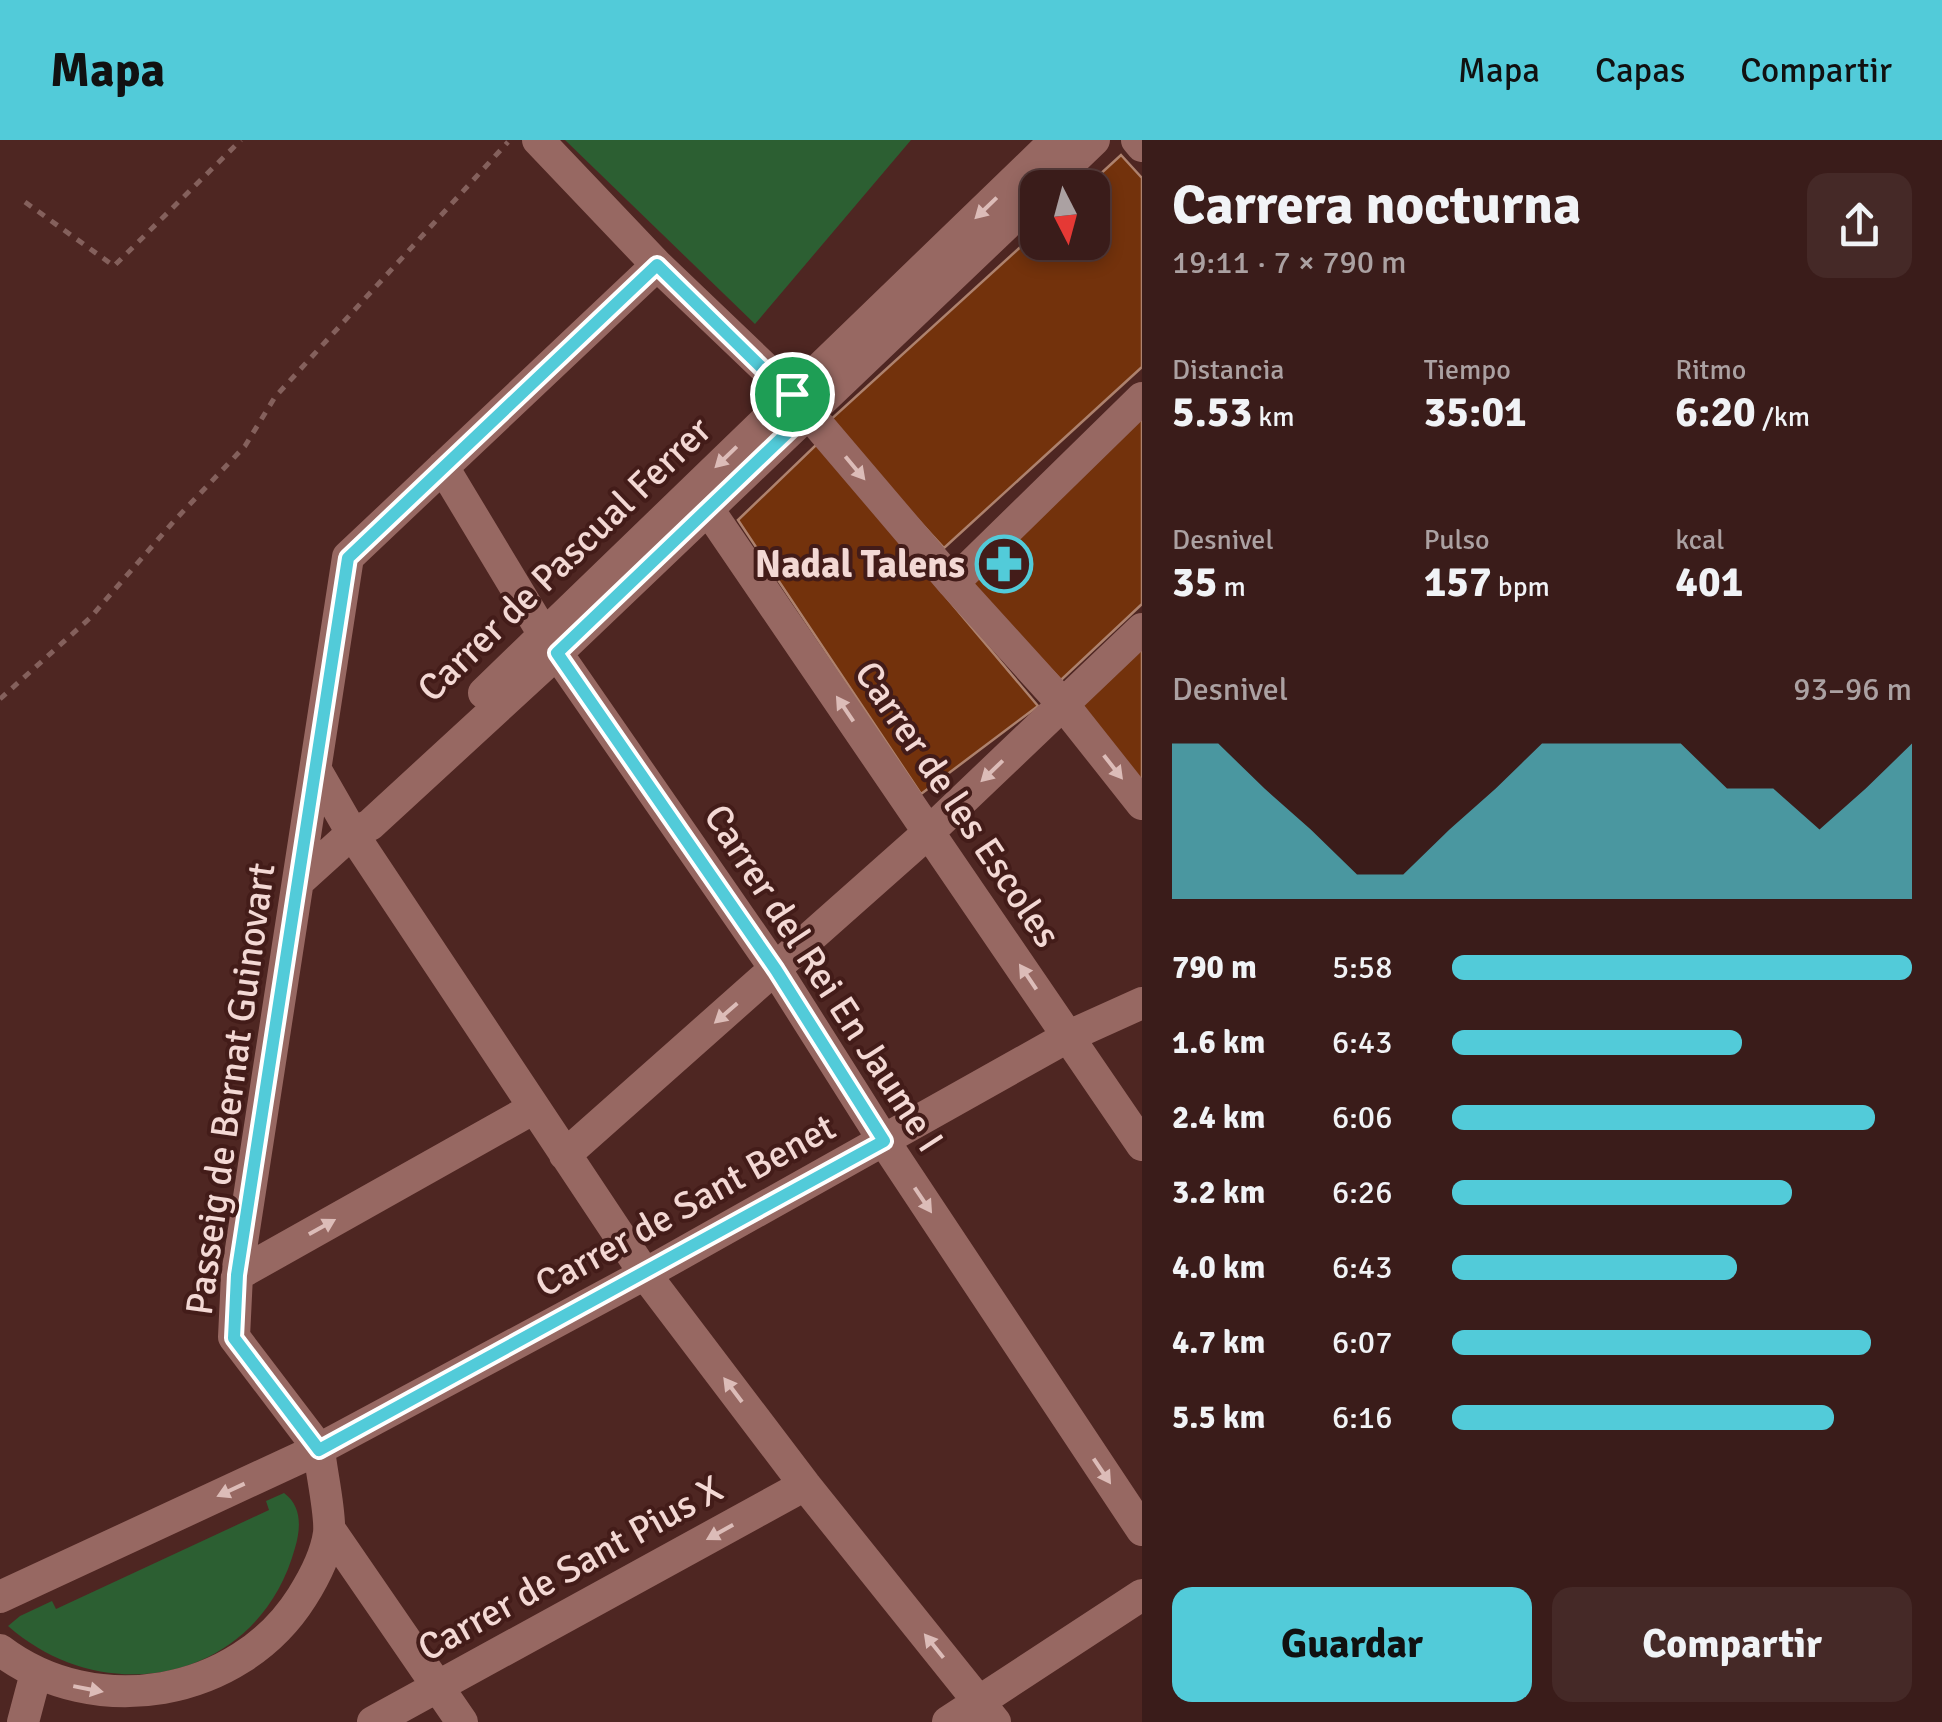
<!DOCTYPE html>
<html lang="es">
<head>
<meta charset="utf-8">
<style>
  :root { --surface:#3a1c1a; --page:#452927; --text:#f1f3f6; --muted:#aba1a2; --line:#543a39; --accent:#52cbd9 }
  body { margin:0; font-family:Signika,sans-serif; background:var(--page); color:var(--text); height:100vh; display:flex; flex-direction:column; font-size:38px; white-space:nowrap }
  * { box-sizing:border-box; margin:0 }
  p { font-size:32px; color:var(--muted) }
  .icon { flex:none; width:55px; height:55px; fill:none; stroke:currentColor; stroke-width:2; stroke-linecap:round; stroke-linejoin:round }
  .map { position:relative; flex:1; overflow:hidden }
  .sheet { display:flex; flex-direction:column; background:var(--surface); width:800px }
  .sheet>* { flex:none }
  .needle { width:65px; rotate:174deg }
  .tools { position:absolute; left:1020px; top:30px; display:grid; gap:20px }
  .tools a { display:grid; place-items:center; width:90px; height:90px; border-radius:20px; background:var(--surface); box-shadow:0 5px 15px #0003,0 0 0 2px var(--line); font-size:50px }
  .pin { position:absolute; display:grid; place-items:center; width:85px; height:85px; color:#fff; margin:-42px; border:5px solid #fff; border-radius:50%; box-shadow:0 2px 10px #0007 }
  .round { display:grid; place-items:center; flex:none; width:105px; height:105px; border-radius:20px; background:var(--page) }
  .summary { display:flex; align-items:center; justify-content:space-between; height:170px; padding:0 30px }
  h1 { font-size:55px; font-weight:800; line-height:75px }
  .stats { display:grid; grid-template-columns:repeat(3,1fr); gap:15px; height:170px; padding:10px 30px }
  .stats div { display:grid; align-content:center }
  .stats b { font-size:42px; font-weight:800 }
  .stats small { font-size:28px; font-weight:400 }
  .stats p { font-size:28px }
  .chart { height:280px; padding:20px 30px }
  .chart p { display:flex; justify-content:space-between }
  .chart svg { width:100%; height:180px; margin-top:10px; fill:var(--accent); opacity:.7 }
  .primary-button { display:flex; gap:20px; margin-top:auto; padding:20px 30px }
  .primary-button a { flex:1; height:115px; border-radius:20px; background:var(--accent); color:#111; font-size:40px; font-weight:800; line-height:115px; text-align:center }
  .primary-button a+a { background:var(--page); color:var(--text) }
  ul { padding:0 30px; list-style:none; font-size:32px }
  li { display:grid; grid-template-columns:160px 120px 1fr; align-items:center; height:75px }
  li i { height:25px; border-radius:12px; background:var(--accent) }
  header { display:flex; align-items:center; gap:60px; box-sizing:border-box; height:140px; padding:0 50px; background:var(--accent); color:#111 }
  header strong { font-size:48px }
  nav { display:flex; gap:55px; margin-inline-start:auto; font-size:35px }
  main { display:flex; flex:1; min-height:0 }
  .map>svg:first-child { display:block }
  .green { fill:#2c5f32 }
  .building { fill:#73320c; stroke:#ae826e; stroke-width:2.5 }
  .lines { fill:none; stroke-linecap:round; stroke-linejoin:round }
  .path { stroke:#84605c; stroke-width:5; stroke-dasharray:8 8; stroke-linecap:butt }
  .minor { stroke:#976862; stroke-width:32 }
  .oneway { fill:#dcbcb8 }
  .route-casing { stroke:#fff; stroke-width:20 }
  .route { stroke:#52cbd9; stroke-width:12 }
  .labels { text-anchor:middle; stroke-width:8; stroke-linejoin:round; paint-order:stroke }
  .street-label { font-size:38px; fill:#f3d8d4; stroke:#431c19 }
  .poi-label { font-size:38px; font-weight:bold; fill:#f3d8d4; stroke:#431c19; text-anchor:end }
</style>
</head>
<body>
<header>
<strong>Mapa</strong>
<nav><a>Mapa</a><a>Capas</a><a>Compartir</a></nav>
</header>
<main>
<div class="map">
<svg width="1142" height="1582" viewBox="0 0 1142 1582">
  <rect width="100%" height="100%" fill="#4e2622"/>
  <path class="green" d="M 565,0 L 911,0 L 755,184 Z
    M 284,1353 C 302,1366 301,1388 295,1408 C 259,1540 107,1573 8,1486 L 20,1476 L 52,1461 L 56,1469 L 269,1370 L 266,1361 Z"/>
  <path class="building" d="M 1121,15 L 1142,38 L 1142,227 L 944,408 L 828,282 L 1038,91 L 1038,102 L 1092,102 L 1092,48 L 1085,48 Z
    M 1142,271 L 1142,464 L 1061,540 L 964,438 Z
    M 817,304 L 1038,566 L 921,654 L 738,380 Z
    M 1142,499 L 1142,659 L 1074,564 Z"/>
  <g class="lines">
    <path class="path" d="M 25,62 L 114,126 L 241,0
      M 0,559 L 90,478 L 174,381 L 245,306 L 275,257 L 508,2"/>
    <path class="minor" d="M 538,0 L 657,125 L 792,254 L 953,443 L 1062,563 L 1142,664
      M 1137,0 L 1142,6
      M 1044,48 L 1094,0
      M 443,327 L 543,493 L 776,830 L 884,1001 L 1142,1390
      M 708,369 L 1142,1005
      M 953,443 L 1142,258
      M 484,553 L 1056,0
      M 317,632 L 352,693 L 645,1134 L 805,1345 L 995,1582
      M 299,741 L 352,693 L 370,685 L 557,513 L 1038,54
      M 565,1015 L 929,692 L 1142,489
      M 237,1135 L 534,968
      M 319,1309 L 234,1197 L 237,1135 L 348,417 L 657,125
      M 330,1390 L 462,1582
      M 0,1457 L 319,1309 L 645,1134 L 1069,896 L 1142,863
      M 0,1510 C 95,1582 239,1557 302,1457 C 314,1438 326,1415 329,1393 C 331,1374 321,1331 319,1309
      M 23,1582 L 36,1533
      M 373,1582 L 805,1345
      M 948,1582 L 1142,1455"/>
  </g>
  <defs><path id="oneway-solid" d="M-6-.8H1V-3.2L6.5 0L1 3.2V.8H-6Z" transform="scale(2.5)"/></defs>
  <g class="oneway">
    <use href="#oneway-solid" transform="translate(986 68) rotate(136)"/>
    <use href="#oneway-solid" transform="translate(726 317) rotate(136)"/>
    <use href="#oneway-solid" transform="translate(855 328) rotate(50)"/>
    <use href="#oneway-solid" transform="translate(845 569) rotate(-124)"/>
    <use href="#oneway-solid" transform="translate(1113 627) rotate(52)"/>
    <use href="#oneway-solid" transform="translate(992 631) rotate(136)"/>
    <use href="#oneway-solid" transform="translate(1028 837) rotate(-124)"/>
    <use href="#oneway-solid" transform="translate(726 873) rotate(139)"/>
    <use href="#oneway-solid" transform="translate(923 1060) rotate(56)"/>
    <use href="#oneway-solid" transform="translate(322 1087) rotate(-29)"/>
    <use href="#oneway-solid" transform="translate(733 1250) rotate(-127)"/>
    <use href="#oneway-solid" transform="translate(1102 1331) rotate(56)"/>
    <use href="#oneway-solid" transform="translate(231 1350) rotate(155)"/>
    <use href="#oneway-solid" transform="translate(720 1392) rotate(151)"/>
    <use href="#oneway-solid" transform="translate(934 1506) rotate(-129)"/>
    <use href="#oneway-solid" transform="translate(88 1549) rotate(11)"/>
  </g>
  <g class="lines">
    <g class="route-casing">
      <path id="route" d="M 657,125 L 808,273 L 557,513 L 776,830 L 884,1001 L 319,1310 L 234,1198 L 237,1135 L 348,418 Z"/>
    </g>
    <use href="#route" class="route"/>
  </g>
  <defs>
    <g id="pharmacy-ring" transform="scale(2.875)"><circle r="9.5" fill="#431c19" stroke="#52cbd9" stroke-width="1.5"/><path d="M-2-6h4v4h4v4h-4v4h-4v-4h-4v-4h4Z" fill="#52cbd9"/></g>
  </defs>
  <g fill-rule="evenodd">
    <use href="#pharmacy-ring" x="1004" y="424"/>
  </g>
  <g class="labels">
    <g class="street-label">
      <text transform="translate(564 419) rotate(-44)" y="13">Carrer de Pascual Ferrer</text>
      <text transform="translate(958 664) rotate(56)" y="13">Carrer de les Escoles</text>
      <text transform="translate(824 838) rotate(57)" y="13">Carrer del Rei En Jaume I</text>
      <text transform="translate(230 949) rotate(-82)" y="13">Passeig de Bernat Guinovart</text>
      <text transform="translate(685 1065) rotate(-29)" y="13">Carrer de Sant Benet</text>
      <text transform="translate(570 1428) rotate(-29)" y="13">Carrer de Sant Pius X</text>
    </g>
    <g class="poi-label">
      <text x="965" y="437">Nadal Talens</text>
    </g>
  </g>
</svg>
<div class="tools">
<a><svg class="needle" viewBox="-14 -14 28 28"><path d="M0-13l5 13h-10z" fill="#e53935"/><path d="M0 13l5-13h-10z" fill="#aba1a2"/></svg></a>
</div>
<div class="pin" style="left:792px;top:254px;background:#1e9e55"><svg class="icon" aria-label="arrive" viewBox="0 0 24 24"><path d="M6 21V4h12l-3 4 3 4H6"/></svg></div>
</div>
<section class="sheet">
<div class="summary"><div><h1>Carrera nocturna</h1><p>19:11 · 7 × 790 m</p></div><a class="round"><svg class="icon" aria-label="share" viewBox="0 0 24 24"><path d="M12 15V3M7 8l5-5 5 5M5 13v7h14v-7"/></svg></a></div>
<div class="stats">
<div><p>Distancia</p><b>5.53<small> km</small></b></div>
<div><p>Tiempo</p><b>35:01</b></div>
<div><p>Ritmo</p><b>6:20<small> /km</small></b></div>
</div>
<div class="stats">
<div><p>Desnivel</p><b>35<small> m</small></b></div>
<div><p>Pulso</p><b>157<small> bpm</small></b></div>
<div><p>kcal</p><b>401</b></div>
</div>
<div class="chart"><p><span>Desnivel</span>93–96 m</p>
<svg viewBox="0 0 160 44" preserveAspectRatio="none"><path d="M0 44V6L10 6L20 17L30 27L40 38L50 38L60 27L70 17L80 6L90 6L100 6L110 6L120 17L130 17L140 27L150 17L160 6V44z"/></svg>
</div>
<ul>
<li><b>790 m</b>5:58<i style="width:100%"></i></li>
<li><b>1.6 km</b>6:43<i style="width:63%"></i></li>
<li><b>2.4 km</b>6:06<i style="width:92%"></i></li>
<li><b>3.2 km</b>6:26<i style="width:74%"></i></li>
<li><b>4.0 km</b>6:43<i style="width:62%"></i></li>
<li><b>4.7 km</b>6:07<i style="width:91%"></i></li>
<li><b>5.5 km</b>6:16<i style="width:83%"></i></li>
</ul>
<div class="primary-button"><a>Guardar</a><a>Compartir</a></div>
</section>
</main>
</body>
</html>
